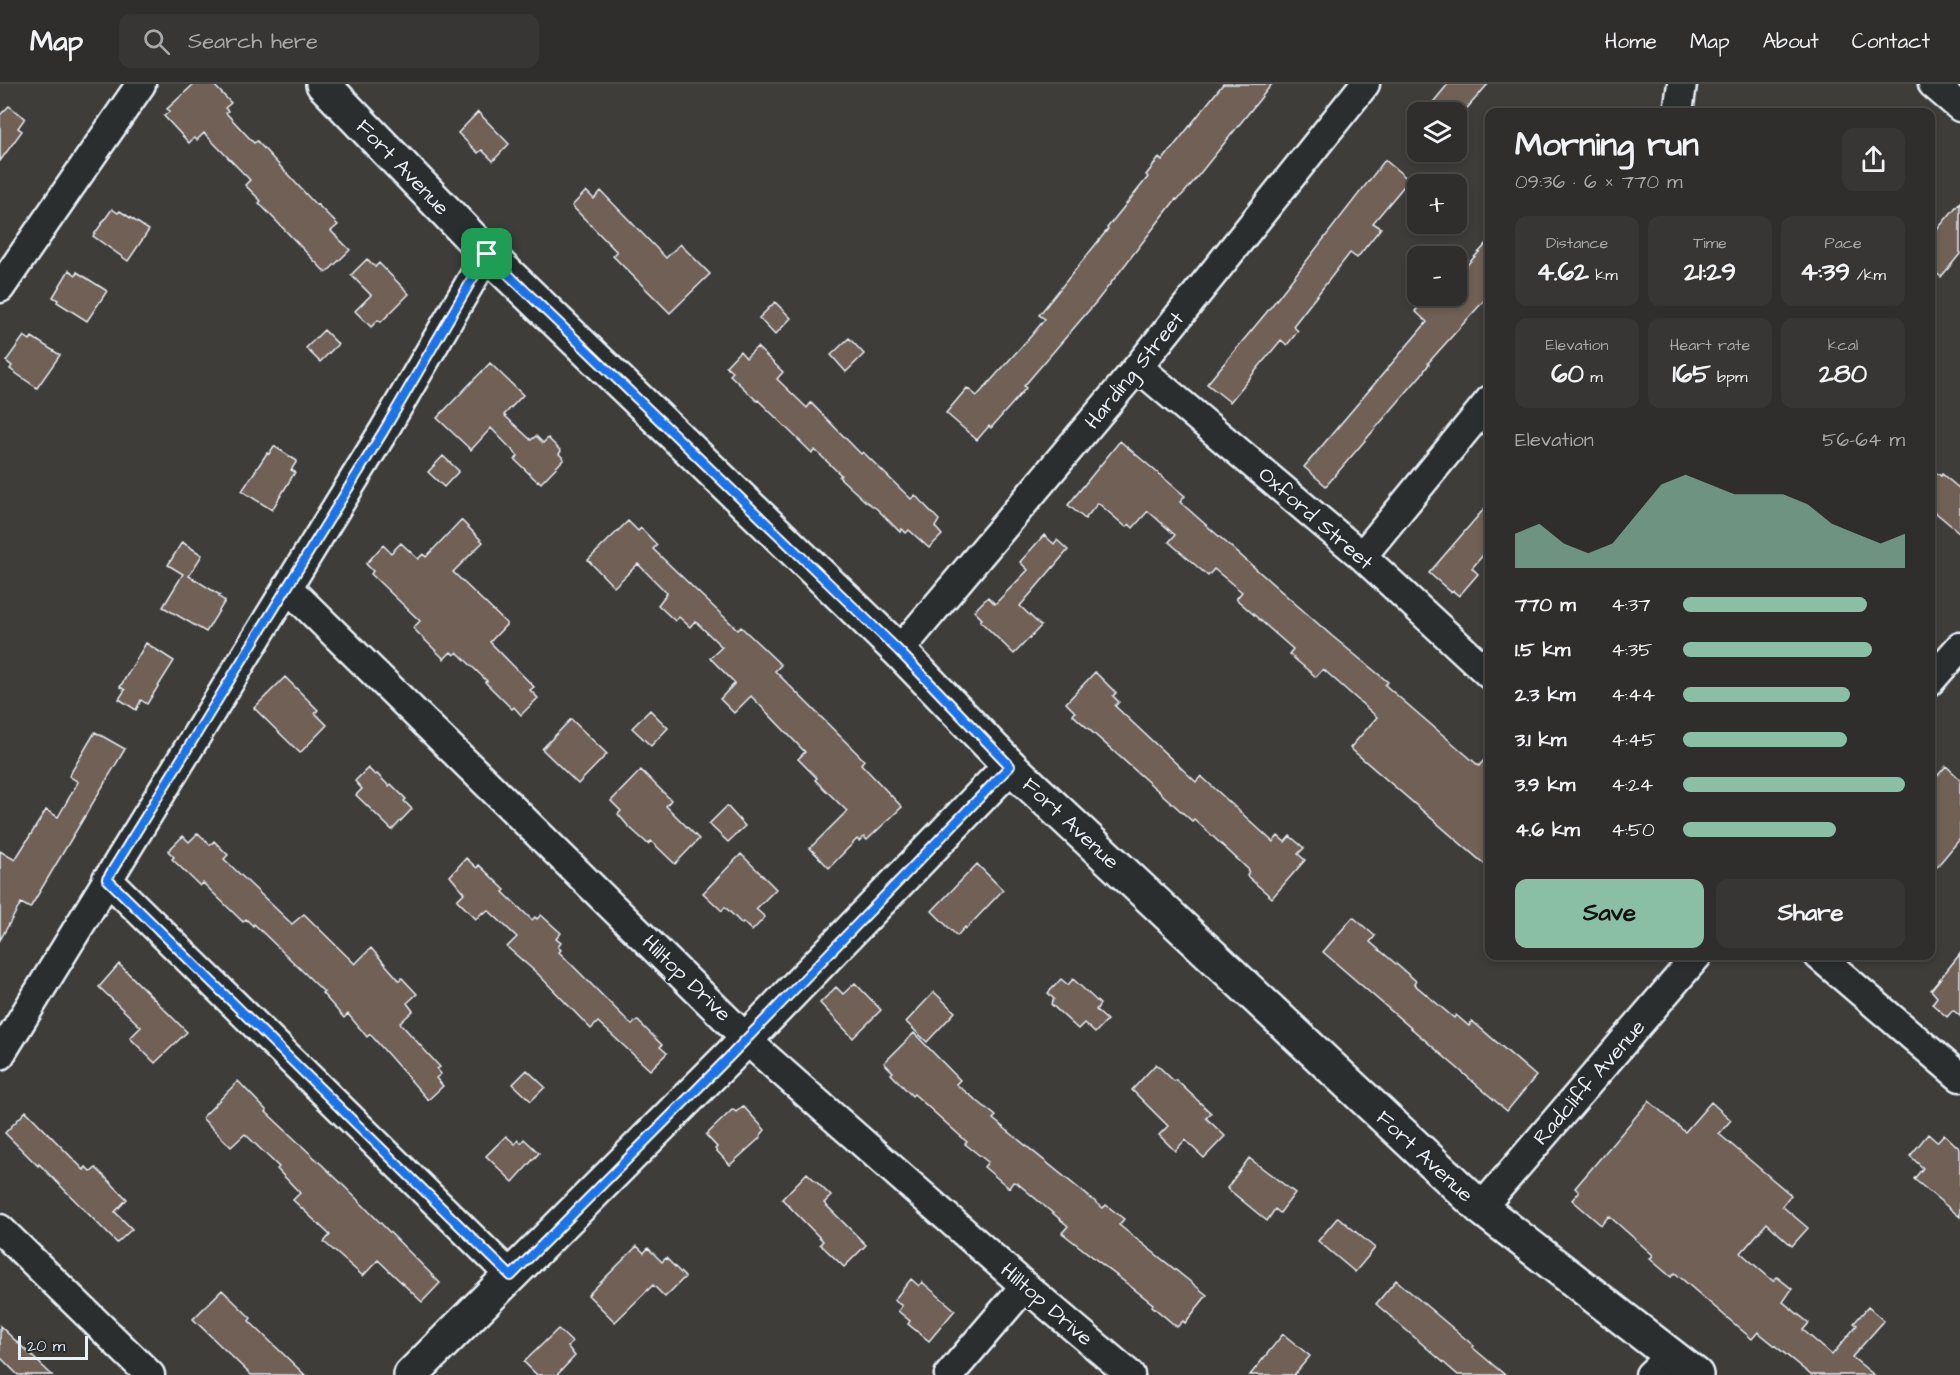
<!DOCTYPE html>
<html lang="en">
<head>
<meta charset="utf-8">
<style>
  :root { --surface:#2f2e2c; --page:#373634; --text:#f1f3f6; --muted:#a7a8a9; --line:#4a4a48; --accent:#8abfa5 }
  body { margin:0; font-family:"Architects Daughter",sans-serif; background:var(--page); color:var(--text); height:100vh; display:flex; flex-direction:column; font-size:22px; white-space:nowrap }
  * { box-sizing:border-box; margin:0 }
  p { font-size:20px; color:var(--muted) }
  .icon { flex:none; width:33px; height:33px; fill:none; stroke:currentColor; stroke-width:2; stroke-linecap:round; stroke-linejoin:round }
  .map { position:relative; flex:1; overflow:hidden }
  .drawer { position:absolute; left:1485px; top:24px; width:450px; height:852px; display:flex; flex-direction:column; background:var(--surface); border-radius:12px; box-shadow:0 3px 9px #0003,0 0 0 2px var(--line) }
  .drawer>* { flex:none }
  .tools { position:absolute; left:1407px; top:18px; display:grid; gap:12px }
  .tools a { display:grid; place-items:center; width:60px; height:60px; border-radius:12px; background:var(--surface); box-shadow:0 3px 9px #0003,0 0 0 2px var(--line); font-size:30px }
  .scale { position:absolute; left:18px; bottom:15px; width:70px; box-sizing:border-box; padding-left:6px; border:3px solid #e8f1f8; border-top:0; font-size:16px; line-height:21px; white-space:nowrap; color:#e8f1f8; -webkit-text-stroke:4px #2a2d2e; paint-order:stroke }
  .pin { position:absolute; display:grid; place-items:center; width:51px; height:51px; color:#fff; margin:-26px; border-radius:12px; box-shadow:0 3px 9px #0006 }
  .round { display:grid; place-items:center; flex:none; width:63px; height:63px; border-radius:12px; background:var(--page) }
  .overview { display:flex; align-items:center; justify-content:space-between; height:102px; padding:0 30px }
  h1 { font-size:33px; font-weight:700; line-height:45px }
  .figures { display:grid; grid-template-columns:repeat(3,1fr); gap:9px; height:102px; padding:6px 30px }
  .figures div { display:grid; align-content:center; border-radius:12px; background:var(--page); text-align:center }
  .figures b { font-size:26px; font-weight:700 }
  .figures small { font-size:16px; font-weight:400 }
  .figures p { font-size:16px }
  .chart { height:168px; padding:12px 30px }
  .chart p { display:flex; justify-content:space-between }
  .chart svg { width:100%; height:108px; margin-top:6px; fill:var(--accent); opacity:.7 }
  .action { display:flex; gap:12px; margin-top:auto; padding:12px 30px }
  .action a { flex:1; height:69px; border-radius:12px; background:var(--accent); color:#111; font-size:24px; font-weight:700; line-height:69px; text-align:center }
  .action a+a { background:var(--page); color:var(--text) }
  ul { padding:0 30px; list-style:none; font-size:20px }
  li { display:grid; grid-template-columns:96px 72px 1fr; align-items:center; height:45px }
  li i { height:15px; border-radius:8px; background:var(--accent) }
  header { display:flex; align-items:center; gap:36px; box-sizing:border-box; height:84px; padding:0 30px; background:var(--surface); border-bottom:2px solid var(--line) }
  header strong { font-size:28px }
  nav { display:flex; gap:33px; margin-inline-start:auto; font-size:21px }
  .search { width:420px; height:54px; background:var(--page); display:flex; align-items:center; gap:15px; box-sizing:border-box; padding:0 21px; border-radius:12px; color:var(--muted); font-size:22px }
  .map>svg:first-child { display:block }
  .building { fill:#706157; stroke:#e8f1f8; stroke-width:1.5 }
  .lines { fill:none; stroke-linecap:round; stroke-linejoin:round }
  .minor-casing { stroke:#e8f1f8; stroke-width:33 }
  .tertiary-casing { stroke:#e8f1f8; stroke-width:38 }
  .primary-casing { stroke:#e8f1f8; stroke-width:38 }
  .minor { stroke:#2a2d2e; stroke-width:28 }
  .tertiary { stroke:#2a2d2e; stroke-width:33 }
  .primary { stroke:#2a2d2e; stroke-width:33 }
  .route-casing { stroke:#fff; stroke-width:12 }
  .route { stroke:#1a73e8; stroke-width:8 }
  .labels { text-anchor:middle; stroke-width:5; stroke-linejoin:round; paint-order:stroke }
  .street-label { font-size:21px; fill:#e8f1f8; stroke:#2a2d2e }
</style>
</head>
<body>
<header>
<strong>Map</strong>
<div class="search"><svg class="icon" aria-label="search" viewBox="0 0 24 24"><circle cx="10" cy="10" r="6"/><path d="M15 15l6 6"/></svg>Search here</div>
<nav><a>Home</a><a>Map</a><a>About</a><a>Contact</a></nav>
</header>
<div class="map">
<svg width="1960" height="1291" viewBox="0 0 1960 1291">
  <rect width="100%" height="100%" fill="#3f3d3a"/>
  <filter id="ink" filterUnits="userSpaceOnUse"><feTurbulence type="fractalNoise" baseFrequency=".0167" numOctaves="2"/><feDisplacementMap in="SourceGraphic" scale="12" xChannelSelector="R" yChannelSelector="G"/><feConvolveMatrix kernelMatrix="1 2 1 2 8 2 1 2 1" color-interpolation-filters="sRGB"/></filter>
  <g filter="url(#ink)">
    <path class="building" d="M 194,0 L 213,0 L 231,19 L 225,24 L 228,27 L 226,29 L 254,59 L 257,57 L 268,69 L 316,121 L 317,120 L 338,141 L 331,147 L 350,166 L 326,189 L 259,119 L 261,117 L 245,101 L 250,96 L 204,49 L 197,56 L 194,54 L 189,59 L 164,32 L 170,27 L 167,25 Z
      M 1223,0 L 1272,0 L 1185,108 L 1177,116 L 1176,115 L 1097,217 L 1024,302 L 1026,304 L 991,344 L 989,342 L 977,356 L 946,329 L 967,304 L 977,312 L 1031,252 L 1045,235 L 1039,231 L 1108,145 L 1107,144 L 1148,93 L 1146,91 L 1159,74 L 1162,77 Z
      M 1448,0 L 1488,0 L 1456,37 L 1456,28 L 1425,28 Z
      M 9,22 L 25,34 L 18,44 L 22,47 L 0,77 L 0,31 Z
      M 478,28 L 509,60 L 493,77 L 482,66 L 478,69 L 458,49 Z
      M 1385,76 L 1409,96 L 1373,139 L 1381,144 L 1357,174 L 1350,169 L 1293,242 L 1298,247 L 1287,261 L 1281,256 L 1230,318 L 1207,300 L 1266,229 Z
      M 586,107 L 594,115 L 601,107 L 666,174 L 680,160 L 710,190 L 670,229 L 613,172 L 617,168 L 572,122 Z
      M 1960,118 L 1960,170 L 1941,193 L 1930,184 L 1930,154 Z
      M 112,125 L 118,129 L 120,127 L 149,146 L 128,177 L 93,152 Z
      M 1490,156 L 1490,210 L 1428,279 L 1429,280 L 1422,290 L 1326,402 L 1304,383 L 1427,238 L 1415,227 L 1429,212 L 1456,212 L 1456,193 Z
      M 367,175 L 375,183 L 379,179 L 409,210 L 381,238 L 378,236 L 371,243 L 355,227 L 371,211 L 351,191 Z
      M 69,186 L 76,191 L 77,188 L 107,207 L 87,237 L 57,218 L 58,216 L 53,213 Z
      M 775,218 L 791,234 L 775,251 L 759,234 Z
      M 324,246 L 338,260 L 320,278 L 306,264 Z
      M 24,252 L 30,256 L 32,253 L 60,271 L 37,304 L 10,285 L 12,282 L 6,277 Z
      M 849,254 L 864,270 L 846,288 L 831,271 Z
      M 757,263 L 783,288 L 777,295 L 807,324 L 811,319 L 861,370 L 863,368 L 911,415 L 915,411 L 939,436 L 935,443 L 942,451 L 929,464 L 909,446 L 906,449 L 902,445 L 900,448 L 877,425 L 865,417 L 839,393 L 841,391 L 815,366 L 812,369 L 758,316 L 757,317 L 730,291 L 733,288 L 726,282 L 740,267 L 746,274 Z
      M 490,279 L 523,311 L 504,331 L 531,356 L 536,352 L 543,359 L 548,354 L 561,367 L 559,370 L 564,375 L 541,399 L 538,396 L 537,397 L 515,376 L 518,372 L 491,344 L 471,366 L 437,334 Z
      M 1120,357 L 1185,412 L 1180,418 L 1332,552 L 1388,598 L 1385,601 L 1479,682 L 1490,669 L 1490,785 L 1350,664 L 1377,633 L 1323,585 L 1316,593 L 1289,570 L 1293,565 L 1236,515 L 1242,508 L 1214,485 L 1208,492 L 1169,458 L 1175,451 L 1148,427 L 1133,444 L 1129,440 L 1126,443 L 1098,419 L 1085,435 L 1068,421 Z
      M 274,362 L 297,377 L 291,386 L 295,388 L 272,426 L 242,407 L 267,369 L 269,370 Z
      M 443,372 L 459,387 L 444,403 L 428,388 Z
      M 1930,384 L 1941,392 L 1942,390 L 1960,405 L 1960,449 L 1930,424 Z
      M 1490,418 L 1490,463 L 1472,484 L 1478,490 L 1459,512 L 1453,507 L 1451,508 L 1429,489 Z
      M 461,436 L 483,458 L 453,488 L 507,540 L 490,558 L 534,603 L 530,606 L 538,614 L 521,631 L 514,623 L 512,625 L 485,598 L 487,597 L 457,568 L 454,571 L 451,568 L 444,575 L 413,544 L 420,537 L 371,490 L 373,487 L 366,480 L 383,461 L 391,469 L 401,459 L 418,475 L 423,470 L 426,473 Z
      M 628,437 L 638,447 L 641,444 L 657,461 L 653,465 L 701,511 L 738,546 L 741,543 L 781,581 L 775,587 L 864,676 L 861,680 L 902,723 L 867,756 L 864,753 L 859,757 L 857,755 L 829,784 L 810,764 L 847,727 L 815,696 L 817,694 L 798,675 L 805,668 L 751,612 L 734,629 L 720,615 L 735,599 L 710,574 L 722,563 L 695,537 L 690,543 L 679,533 L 675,537 L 658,521 L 667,509 L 638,480 L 614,503 L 588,476 Z
      M 1044,451 L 1054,460 L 1057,456 L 1068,466 L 1020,522 L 1041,542 L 1014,570 L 980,537 L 982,535 L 974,527 L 988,513 L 995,520 L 1028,486 L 1020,478 Z
      M 182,458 L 202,471 L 189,492 L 220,511 L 219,513 L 225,517 L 206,548 L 163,523 L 183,490 L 168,481 Z
      M 146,559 L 174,577 L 147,620 L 141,616 L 136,626 L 119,615 L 125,606 L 120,603 Z
      M 1095,588 L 1116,609 L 1113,612 L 1119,618 L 1115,622 L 1196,698 L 1201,692 L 1273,758 L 1278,752 L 1285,758 L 1290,752 L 1304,764 L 1298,770 L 1305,776 L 1272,814 L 1247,792 L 1249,786 L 1194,735 L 1192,737 L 1073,631 L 1075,628 L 1066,619 Z
      M 285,593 L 318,626 L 315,629 L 327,641 L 300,669 L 254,624 Z
      M 650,626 L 668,644 L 651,662 L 632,644 Z
      M 571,635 L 607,670 L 578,700 L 542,665 Z
      M 95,648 L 125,665 L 30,824 L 21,819 L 0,856 L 0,767 L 15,776 L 46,726 L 58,733 L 78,698 L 69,692 Z
      M 1946,682 L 1960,695 L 1960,755 L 1930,791 L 1930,700 Z
      M 368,684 L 375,691 L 377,690 L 389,702 L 391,700 L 406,715 L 404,717 L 412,725 L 392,746 L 356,711 L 362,705 L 355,697 Z
      M 641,686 L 671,716 L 666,722 L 699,755 L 675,780 L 651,757 L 648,760 L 628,742 L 618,730 L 621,727 L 611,717 Z
      M 727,722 L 745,742 L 728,758 L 709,740 Z
      M 198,749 L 210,761 L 214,757 L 228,771 L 224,775 L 292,840 L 304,830 L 355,880 L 371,864 L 399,896 L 402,894 L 417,910 L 407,919 L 413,927 L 400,939 L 440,983 L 437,985 L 441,990 L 436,994 L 443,1002 L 428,1016 L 370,950 L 367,953 L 348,930 L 344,934 L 322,909 L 324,908 L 254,840 L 253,842 L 246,835 L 243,838 L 203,799 L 200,802 L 172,775 L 174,773 L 168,767 L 183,752 L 189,758 Z
      M 741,770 L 776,805 L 756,825 L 765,833 L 752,847 L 743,838 L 742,840 L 725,823 L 722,827 L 703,809 Z
      M 466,774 L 477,784 L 479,781 L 505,806 L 503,808 L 532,836 L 535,833 L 537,835 L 541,831 L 561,849 L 556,855 L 561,859 L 558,863 L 561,866 L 559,868 L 632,941 L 637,936 L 662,961 L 660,963 L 667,969 L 650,986 L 598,938 L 591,945 L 538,890 L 507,863 L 517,853 L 488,826 L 484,829 L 483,828 L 476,835 L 457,816 L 464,809 L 450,792 Z
      M 977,780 L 1003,806 L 966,845 L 965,843 L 957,852 L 932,827 Z
      M 1353,833 L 1375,852 L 1370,858 L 1416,897 L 1414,900 L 1454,934 L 1456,931 L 1469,942 L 1472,937 L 1536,992 L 1507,1027 L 1323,868 Z
      M 1960,870 L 1960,932 L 1953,926 L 1947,933 L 1932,920 L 1937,913 L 1931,906 Z
      M 119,880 L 187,948 L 155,979 L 130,954 L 141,943 L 99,903 Z
      M 1061,895 L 1068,901 L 1073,895 L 1100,920 L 1096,926 L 1107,936 L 1095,949 L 1084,939 L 1078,945 L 1051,920 L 1054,915 L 1048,909 Z
      M 855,899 L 881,926 L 853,954 L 820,919 L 836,903 L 843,910 Z
      M 934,908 L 955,928 L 927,958 L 906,938 Z
      M 914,949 L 960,996 L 956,1000 L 996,1032 L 993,1035 L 1103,1124 L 1106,1121 L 1124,1135 L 1119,1141 L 1207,1211 L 1185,1239 L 1183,1237 L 1177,1243 L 1152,1222 L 1153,1220 L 1062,1149 L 1068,1142 L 1017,1099 L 1013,1098 L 1009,1104 L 984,1083 L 988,1078 L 965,1060 L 967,1058 L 914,1010 L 912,1012 L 891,990 L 893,988 L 884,979 Z
      M 1156,980 L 1174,997 L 1176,996 L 1211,1029 L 1206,1034 L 1225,1052 L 1204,1074 L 1185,1056 L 1175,1067 L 1159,1051 L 1168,1042 L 1132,1006 Z
      M 527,986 L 545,1003 L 531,1017 L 513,1000 Z
      M 238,997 L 267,1027 L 266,1028 L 338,1096 L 440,1199 L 422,1218 L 378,1176 L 363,1192 L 324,1158 L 330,1151 L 293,1116 L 300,1109 L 277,1085 L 279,1083 L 245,1050 L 231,1063 L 202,1034 Z
      M 1649,1017 L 1685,1048 L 1711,1018 L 1731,1036 L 1719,1050 L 1791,1111 L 1782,1122 L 1808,1144 L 1792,1162 L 1767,1139 L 1741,1169 L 1773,1197 L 1777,1193 L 1792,1205 L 1783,1218 L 1809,1239 L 1803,1246 L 1832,1271 L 1857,1241 L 1854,1239 L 1868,1223 L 1884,1237 L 1852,1273 L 1874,1291 L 1811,1291 L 1758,1248 L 1752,1255 L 1675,1189 L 1671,1193 L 1650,1175 L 1653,1171 L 1609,1132 L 1601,1141 L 1572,1116 L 1579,1108 L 1575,1104 Z
      M 743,1022 L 765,1046 L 760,1052 L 761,1053 L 730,1081 L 715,1065 L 717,1063 L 706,1051 L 733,1025 L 736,1028 Z
      M 26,1027 L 84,1086 L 86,1083 L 91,1088 L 96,1084 L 127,1115 L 115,1128 L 132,1145 L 117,1159 L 39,1080 L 38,1082 L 5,1049 Z
      M 1928,1050 L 1937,1058 L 1944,1050 L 1960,1065 L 1960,1133 L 1914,1095 L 1923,1084 L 1910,1072 Z
      M 506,1052 L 515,1060 L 518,1056 L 521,1059 L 524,1055 L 539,1069 L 513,1098 L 486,1072 Z
      M 1249,1074 L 1295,1109 L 1280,1129 L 1275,1125 L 1267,1137 L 1227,1104 Z
      M 807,1089 L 831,1112 L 824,1119 L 866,1161 L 844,1183 L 820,1160 L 823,1157 L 782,1115 Z
      M 1338,1133 L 1375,1164 L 1355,1188 L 1318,1157 Z
      M 637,1162 L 644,1169 L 648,1164 L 662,1178 L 666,1174 L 685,1193 L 665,1213 L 653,1201 L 615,1238 L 588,1211 Z
      M 911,1195 L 919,1202 L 922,1198 L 955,1226 L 929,1257 L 908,1240 L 910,1237 L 898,1227 L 902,1222 L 894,1216 Z
      M 1396,1196 L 1474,1262 L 1472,1263 L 1505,1291 L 1458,1291 L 1376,1220 Z
      M 222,1206 L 251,1234 L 249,1237 L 305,1291 L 251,1291 L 193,1235 Z
      M 0,1242 L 52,1291 L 18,1291 L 0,1273 Z
      M 558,1245 L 572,1258 L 568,1263 L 575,1272 L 557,1291 L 537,1291 L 524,1278 Z
      M 1283,1250 L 1310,1272 L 1294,1291 L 1250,1291 Z"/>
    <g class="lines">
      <g class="minor-casing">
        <path id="minor" d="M 1933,0 L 1960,23
          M 1678,28 L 1682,0
          M 0,204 L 141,0
          M 1138,283 L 1362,472 L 1490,591
          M 1362,472 L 1490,316
          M 287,503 L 761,969 L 1025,1202 L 1130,1291
          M 899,567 L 1138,283 L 1365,0
          M 1930,597 L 1960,563
          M 107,795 L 511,1192
          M 1819,872 L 1960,993
          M 0,971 L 383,348 L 487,170
          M 1481,1124 L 1697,872
          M 0,1145 L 150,1291
          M 949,1291 L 1025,1202
          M 1650,1291 L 1671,1271"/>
      </g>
      <g class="tertiary-casing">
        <path id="tertiary" d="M 411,1291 L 729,973 L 1010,682"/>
      </g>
      <g class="primary-casing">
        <path id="primary" d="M 323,0 L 487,170 L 899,567 L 1010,682 L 1481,1124 L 1696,1291"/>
      </g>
      <use href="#minor" class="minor"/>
      <use href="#tertiary" class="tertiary"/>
      <use href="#primary" class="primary"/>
    </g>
  </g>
  <g class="lines" filter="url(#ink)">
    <g class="route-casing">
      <path id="route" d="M 487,170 L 899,567 L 1010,682 L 729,973 L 511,1192 L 107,795 L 383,348 Z"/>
    </g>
    <use href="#route" class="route"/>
  </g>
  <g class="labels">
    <g class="street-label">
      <text transform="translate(403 83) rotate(46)" y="7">Fort Avenue</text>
      <text transform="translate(1134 286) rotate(-51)" y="7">Harding Street</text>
      <text transform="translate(1316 434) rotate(41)" y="7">Oxford Street</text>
      <text transform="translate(1071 739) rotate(43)" y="7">Fort Avenue</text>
      <text transform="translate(687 894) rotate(44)" y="7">Hilltop Drive</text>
      <text transform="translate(1589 998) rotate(-49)" y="7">Radcliff Avenue</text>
      <text transform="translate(1425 1072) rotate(43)" y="7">Fort Avenue</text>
      <text transform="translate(1047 1220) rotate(41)" y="7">Hilltop Drive</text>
    </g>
  </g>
</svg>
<div class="tools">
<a><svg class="icon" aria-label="layers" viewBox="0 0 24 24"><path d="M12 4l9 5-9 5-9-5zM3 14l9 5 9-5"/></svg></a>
<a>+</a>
<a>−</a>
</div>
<div class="scale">20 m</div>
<div class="pin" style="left:487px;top:170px;background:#1e9e55"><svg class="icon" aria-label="arrive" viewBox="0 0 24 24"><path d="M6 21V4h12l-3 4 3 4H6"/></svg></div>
<section class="drawer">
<div class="overview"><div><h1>Morning run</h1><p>09:36 · 6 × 770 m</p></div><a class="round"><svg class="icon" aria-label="share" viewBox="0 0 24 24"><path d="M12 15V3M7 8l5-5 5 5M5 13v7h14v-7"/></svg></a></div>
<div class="figures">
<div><p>Distance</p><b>4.62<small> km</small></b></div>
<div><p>Time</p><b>21:29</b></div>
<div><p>Pace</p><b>4:39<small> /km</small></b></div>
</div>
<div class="figures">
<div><p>Elevation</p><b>60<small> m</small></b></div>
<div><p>Heart rate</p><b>165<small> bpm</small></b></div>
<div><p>kcal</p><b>280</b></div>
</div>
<div class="chart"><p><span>Elevation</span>56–64 m</p>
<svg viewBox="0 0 160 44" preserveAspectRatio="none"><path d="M0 44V30L10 26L20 34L30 38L40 34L50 22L60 10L70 6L80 10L90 14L100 14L110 14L120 18L130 26L140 30L150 34L160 30V44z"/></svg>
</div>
<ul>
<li><b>770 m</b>4:37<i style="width:83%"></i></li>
<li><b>1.5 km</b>4:35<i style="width:85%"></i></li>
<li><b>2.3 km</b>4:44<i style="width:75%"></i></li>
<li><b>3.1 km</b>4:45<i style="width:74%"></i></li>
<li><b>3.9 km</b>4:24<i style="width:100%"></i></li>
<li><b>4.6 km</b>4:50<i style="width:69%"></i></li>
</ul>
<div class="action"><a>Save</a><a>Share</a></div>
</section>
</div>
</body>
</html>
